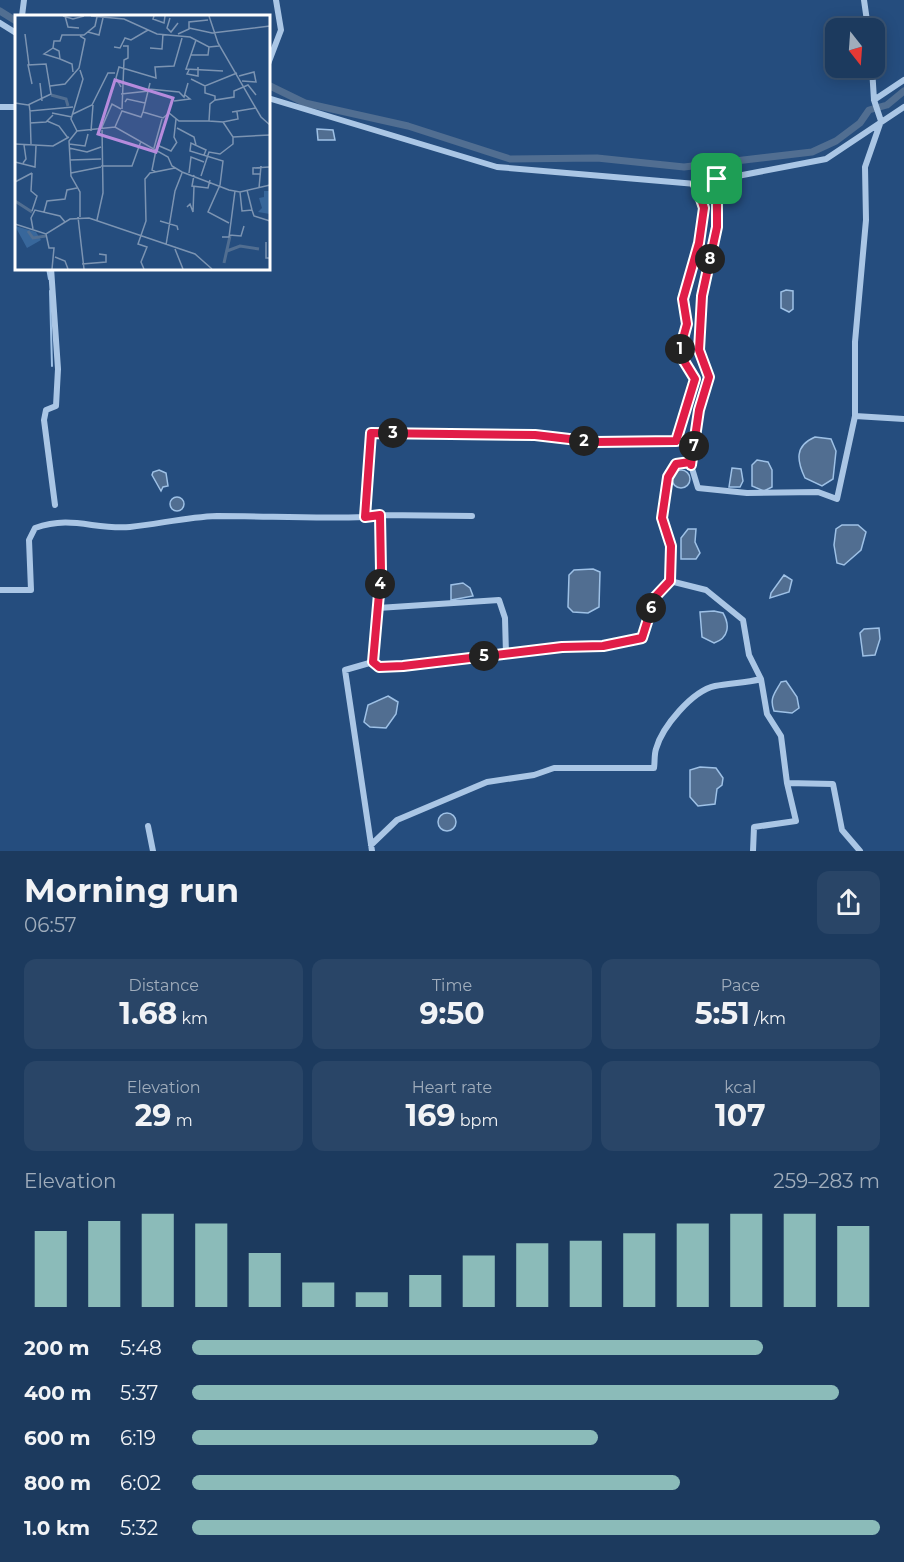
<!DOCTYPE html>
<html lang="en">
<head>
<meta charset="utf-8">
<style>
  :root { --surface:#1c3a5e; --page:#294567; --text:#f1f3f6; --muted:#a0adbc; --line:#3a5473; --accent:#8bbbb9 }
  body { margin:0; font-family:Montserrat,sans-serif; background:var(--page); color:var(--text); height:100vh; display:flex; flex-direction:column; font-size:22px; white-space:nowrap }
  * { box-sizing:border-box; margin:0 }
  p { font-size:20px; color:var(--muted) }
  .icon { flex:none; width:33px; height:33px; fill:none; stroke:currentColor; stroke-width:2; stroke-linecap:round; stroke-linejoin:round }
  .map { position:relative; height:851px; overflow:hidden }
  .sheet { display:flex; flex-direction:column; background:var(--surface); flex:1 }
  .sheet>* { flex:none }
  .needle { width:39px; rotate:163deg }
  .controls { position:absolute; left:825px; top:18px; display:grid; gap:12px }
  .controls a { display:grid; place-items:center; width:60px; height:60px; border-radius:12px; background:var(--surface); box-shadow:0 3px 15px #0003,0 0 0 2px var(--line); font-size:30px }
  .pin { position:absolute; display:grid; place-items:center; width:51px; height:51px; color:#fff; margin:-26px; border-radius:12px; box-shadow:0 3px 9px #0006 }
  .km { position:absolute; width:30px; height:30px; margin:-15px; border-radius:50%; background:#222; color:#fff; font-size:16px; line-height:30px; text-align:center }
  .round { display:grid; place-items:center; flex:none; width:63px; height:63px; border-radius:12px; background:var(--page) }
  .summary { display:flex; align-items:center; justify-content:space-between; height:102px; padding:0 24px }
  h1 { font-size:33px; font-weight:700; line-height:45px }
  .stats { display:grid; grid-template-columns:repeat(3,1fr); gap:9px; height:102px; padding:6px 24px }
  .stats div { display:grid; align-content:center; border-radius:12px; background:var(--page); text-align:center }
  .stats b { font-size:30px; font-weight:700 }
  .stats small { font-size:16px; font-weight:400 }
  .stats p { font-size:16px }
  .chart { height:168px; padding:12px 24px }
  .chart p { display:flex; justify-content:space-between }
  .chart svg { width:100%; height:108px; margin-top:6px; stroke:var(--accent); stroke-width:6 }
  ul { padding:0 24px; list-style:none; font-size:20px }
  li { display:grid; grid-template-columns:96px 72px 1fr; align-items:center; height:45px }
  li i { height:15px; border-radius:8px; background:var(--accent) }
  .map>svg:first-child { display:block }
  .water { fill:#516e91; stroke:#9ec1e6; stroke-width:1.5 }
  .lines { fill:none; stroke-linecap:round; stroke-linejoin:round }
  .stream { stroke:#9ec1e6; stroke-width:2 }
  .canal { stroke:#516e91; stroke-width:7 }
  .minor { stroke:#aac6e5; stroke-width:6 }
  .route-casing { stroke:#fff; stroke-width:12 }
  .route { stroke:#e11d48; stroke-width:8 }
  .inset-river { fill:none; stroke:#516e91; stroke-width:3 }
  .inset-road { fill:none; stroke:#7c94b2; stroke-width:1.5 }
  .view { fill:#b68bdc; fill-opacity:0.15; stroke:#b68bdc; stroke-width:3 }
  .inset-edge { fill:none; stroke:#fff; stroke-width:3 }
</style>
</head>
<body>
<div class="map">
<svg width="904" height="851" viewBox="0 0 904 851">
  <rect width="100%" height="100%" fill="#254d7e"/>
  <path class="water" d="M 317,129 L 333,130 L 335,140 L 318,140 Z
    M 786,290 L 793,291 L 793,309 L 789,312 L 781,308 L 781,292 Z
    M 815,437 L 831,439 L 836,451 L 833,479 L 822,486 L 805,478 C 797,461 794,446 815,437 Z
    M 757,460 L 768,462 L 772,470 L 772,487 L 764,491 L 752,486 L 752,465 Z
    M 732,468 L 741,469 L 743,481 L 740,487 L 729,487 Z
    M672 479a9 9 0 1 1 18 0a9 9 0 1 1-18 0Z
    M 159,470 L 166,473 L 168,486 L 163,487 L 161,491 L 152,475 L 153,472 Z
    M170 504a7 7 0 1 1 14 0a7 7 0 1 1-14 0Z
    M 842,525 L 858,525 L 866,532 L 861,550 L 844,565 L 837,563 L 834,545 L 836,529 Z
    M 688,529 L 696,529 L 695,542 L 700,553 L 696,559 L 681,559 L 681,538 Z
    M 593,569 L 600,572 L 599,607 L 588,613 L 573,612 L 568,607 L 569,575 L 574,570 Z
    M 784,575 L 792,580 L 789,592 L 770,598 L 771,593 Z
    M 463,583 L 470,588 L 473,596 L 451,600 L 451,585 Z
    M 714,611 L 723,613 C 730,625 729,638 714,643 L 702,637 L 700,612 Z
    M 879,628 L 880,639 L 875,655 L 863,656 L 860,633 L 864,629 Z
    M 786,681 L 797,697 L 799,708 L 792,713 L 774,711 C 769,698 775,693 781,682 Z
    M 388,696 L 398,702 L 396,714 L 386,728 L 370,727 L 364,722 L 368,705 Z
    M 700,767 L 716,768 L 723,778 L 722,785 L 717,789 L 715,804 L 698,806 L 690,797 L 690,770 Z
    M438 822a9 9 0 1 1 18 0a9 9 0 1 1-18 0Z"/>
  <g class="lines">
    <path class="stream" d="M 47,268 L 49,279
      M 50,291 L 52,366"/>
    <path class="canal" d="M 0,11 L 16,21
      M 268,85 L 305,103 L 408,126 L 510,159 L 597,158 L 684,167 L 812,152 L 836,141 L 860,123 L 869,110 L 887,105 L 904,91"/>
    <path class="minor" d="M 864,0 L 868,28
      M 22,16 L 24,0
      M 0,23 L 16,33
      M 268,64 L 281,30 L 276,0
      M 268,98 L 497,167 L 696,184 L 826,159 L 904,107
      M 874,100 L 904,80
      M 0,107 L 16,107
      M 717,179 L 717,227 L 702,296 L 699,350 L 709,377 L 699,410 L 691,465 L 690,462 L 676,464 L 668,477 L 662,518 L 671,546 L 670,581 L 706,590 L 743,620 L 749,655 L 761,679 L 767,714 L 781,736 L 787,783 L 796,821 L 754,827 L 753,851
      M 51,268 L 58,369 L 56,406 L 46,410 L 44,420 L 55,505
      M 855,416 L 904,419
      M 691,465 L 698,488 L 747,493 L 818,492 L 837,499 L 855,416 L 855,342 L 866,220 L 865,167 L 881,121 L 874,100 L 872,68
      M 380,515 L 472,516
      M 365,517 L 380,515 L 381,571 L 373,662 L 345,670 L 372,851
      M 0,590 L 31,590 L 29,540 L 35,528 C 72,515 94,530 130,527 C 159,524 187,517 217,516 C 267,516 315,519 365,517 L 371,433 L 535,435 L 595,442 L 676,441 L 695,379 L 679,353 L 687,324 L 683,299 L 699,243 L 703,208 L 696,184
      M 378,608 L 499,600 L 505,618 L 506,654
      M 373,662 L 379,667 L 403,666 L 562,647 L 603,646 L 642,638 L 655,597 L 670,581
      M 787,783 L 833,784 L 842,830 L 860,851
      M 148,826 L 153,851
      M 371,845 L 397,820 L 487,782 L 534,775 L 554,768 L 654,768 C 655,762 654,755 656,749 C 662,727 692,691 715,686 C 730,683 746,683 761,679"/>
  </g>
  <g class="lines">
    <g class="route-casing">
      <path id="route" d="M 717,179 L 717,227 L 702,296 L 699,350 L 709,377 L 699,410 L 691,465 L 690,462 L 676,464 L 668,477 L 662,518 L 671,546 L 670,581 L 655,597 L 642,638 L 603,646 L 562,647 L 403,666 L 379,667 L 373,662 L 381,571 L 380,515 L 365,517 L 371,433 L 535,435 L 595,442 L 676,441 L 695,379 L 679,353 L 687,324 L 683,299 L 699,243 L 704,208 L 696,184 Z"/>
    </g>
    <use href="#route" class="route"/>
  </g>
  <g transform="translate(15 15)">
    <rect width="255" height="255" fill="#254d7e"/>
    <path d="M 249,176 L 255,176 L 255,199 L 243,197 L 247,193 L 244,183 L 249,182 ZM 0,211 L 21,217 L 26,225 L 12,233 Z" fill="#38679b"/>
    <path class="inset-river" d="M 36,80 L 51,84 L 53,91M 0,186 L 17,197M 13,216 L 18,223 L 31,221M 212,236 L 225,231 L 244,234M 209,248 L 215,221"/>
    <path class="inset-road" d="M 48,1 L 58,4 L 69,1M 50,1 L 53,12 L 64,13M 76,1 L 109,4 L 142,19 L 175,22 L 194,32 L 204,31M 139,1 L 138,4 L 149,8 L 150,1M 194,1 L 203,28 L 246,102 L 255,110M 155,3 L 152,13 L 156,17 L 163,8M 174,13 L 197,18 L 255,11M 73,17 L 84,20 L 88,3M 10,19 L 14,50M 163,19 L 174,14 L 174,7 L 193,5M 181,25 L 171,54 L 208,56M 99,32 L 105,33 L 110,23 L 116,25 L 133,15M 38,33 L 29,39 L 45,44 L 44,36 L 38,33 L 39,26 L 45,26 L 47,20 L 69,20 L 80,11 L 82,2M 135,33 L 147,34 L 148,19M 176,40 L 193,40 L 194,32M 45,44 L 57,49 L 58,57M 174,55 L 172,59 L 183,61 L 183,52M 224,61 L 239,57 L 241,67 L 227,66M 176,64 L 190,71 L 222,58M 25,68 L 27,86M 35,71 L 50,69 L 64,53 L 70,24 L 65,21M 190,71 L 190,78 L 200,81 L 200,85 L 219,82 L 219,76 L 233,70 L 241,80M 106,72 L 101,63 L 104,52 L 141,63 L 140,52 L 159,51 L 167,23M 134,74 L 164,77 L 169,82 L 173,68M 106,79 L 134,76M 159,86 L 175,84 L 170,80M 110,87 L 112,84 L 130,88M 0,88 L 13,90 L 36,79 L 31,49 L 13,50 L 17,69M 14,89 L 15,96 L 58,92M 107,94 L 109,45 L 113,43 L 113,31 L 108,31M 15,96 L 16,129M 128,97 L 135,68M 217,97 L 241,93M 37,98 L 57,102M 58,99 L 77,90 L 93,58 L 100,58M 161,104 L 159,122 L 162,128M 32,106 L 44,111 L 53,123M 208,107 L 223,104 L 222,97M 15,108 L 31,107 L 38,100M 100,112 L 107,96 L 126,102 L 128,97 L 148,103 L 154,98 L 164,106 L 194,106M 162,113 L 179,122 L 181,130M 62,116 L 56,104 L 68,64 L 65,55M 76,116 L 78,90M 218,122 L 255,120M 0,129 L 38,131 L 54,122M 54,129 L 70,131 L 73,119M 142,130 L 156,136 L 162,127M 54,133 L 72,137 L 86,132M 139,133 L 147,104M 189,140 L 191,135 L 176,128 L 175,136 L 208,146 L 205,170 L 193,197 L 214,208M 55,145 L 86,144M 0,147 L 20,152 L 21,131M 8,148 L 11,144 L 9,130M 86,151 L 117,151 L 126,126M 141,157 L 137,155 L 141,135M 17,158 L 16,176 L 22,181 L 17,196M 56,158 L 86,152M 174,158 L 176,142 L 189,147M 245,159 L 238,159 L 238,153 L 254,152M 179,160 L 177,171 L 193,173 L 195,165M 186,161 L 194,137 L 205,139 L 218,129 L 218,122 L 208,107 L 194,106 L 195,89 L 200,85M 0,167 L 17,158M 244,173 L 246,151M 232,175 L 237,195M 225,177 L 227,196 L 237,195 L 239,201 L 255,206M 172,192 L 175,189 L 178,197 L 179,171M 29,197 L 32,186 L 50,184 L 52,175 L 62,173M 63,202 L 69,254M 65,202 L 65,177 L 56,161 L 54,126 L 62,116 L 100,112 L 153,142 L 157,151 L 167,157 L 214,175 L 225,177 L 255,170M 82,205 L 88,178 L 87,112 L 97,89 L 106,94M 145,206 L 162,211 L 163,215M 0,209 L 31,219 L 55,204 L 74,203 L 180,239 L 197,254M 18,214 L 16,203 L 20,195 L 45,201 L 50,207M 31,219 L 34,233 L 39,233 L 37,254M 214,220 L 226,221 L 229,211M 207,222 L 214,222 L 220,176M 251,227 L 251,243 L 255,243M 151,230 L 160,176 L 167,158M 160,234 L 168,254M 40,242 L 50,246 L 53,254M 67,249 L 91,247 L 91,240 L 84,239M 129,254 L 126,247 L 132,232 L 123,229 L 131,206 L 130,164 L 135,158 L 160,153"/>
    <path class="view" d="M 100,65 L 158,83 L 141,137 L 83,119 Z"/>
    <rect width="255" height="255" class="inset-edge"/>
  </g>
</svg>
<div class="controls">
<a><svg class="needle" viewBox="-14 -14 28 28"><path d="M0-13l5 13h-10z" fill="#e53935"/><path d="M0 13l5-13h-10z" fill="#a0adbc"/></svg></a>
</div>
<div class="pin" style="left:717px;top:179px;background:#1e9e55"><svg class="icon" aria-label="arrive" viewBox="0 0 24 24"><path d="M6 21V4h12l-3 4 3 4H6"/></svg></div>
<b class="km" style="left:680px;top:349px">1</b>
<b class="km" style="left:584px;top:441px">2</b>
<b class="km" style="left:393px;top:433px">3</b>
<b class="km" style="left:380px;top:584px">4</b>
<b class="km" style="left:484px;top:656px">5</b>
<b class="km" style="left:651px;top:608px">6</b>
<b class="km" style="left:694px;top:446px">7</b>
<b class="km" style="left:710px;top:259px">8</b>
</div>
<section class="sheet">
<div class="summary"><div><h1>Morning run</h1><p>06:57</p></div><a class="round"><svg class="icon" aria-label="share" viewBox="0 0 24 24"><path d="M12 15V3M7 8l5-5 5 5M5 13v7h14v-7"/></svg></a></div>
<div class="stats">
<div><p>Distance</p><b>1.68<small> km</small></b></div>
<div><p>Time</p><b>9:50</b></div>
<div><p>Pace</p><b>5:51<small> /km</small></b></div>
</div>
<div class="stats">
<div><p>Elevation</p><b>29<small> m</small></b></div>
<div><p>Heart rate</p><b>169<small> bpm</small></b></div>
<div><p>kcal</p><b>107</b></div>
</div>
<div class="chart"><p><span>Elevation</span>259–283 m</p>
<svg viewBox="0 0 160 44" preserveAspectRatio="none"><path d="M5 44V13M15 44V9M25 44V6M35 44V10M45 44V22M55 44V34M65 44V38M75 44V31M85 44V23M95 44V18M105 44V17M115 44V14M125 44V10M135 44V6M145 44V6M155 44V11"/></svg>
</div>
<ul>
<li><b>200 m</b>5:48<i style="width:83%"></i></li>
<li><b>400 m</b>5:37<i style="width:94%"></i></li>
<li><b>600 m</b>6:19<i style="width:59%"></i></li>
<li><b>800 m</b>6:02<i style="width:71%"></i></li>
<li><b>1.0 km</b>5:32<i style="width:100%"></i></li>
</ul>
</section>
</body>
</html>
